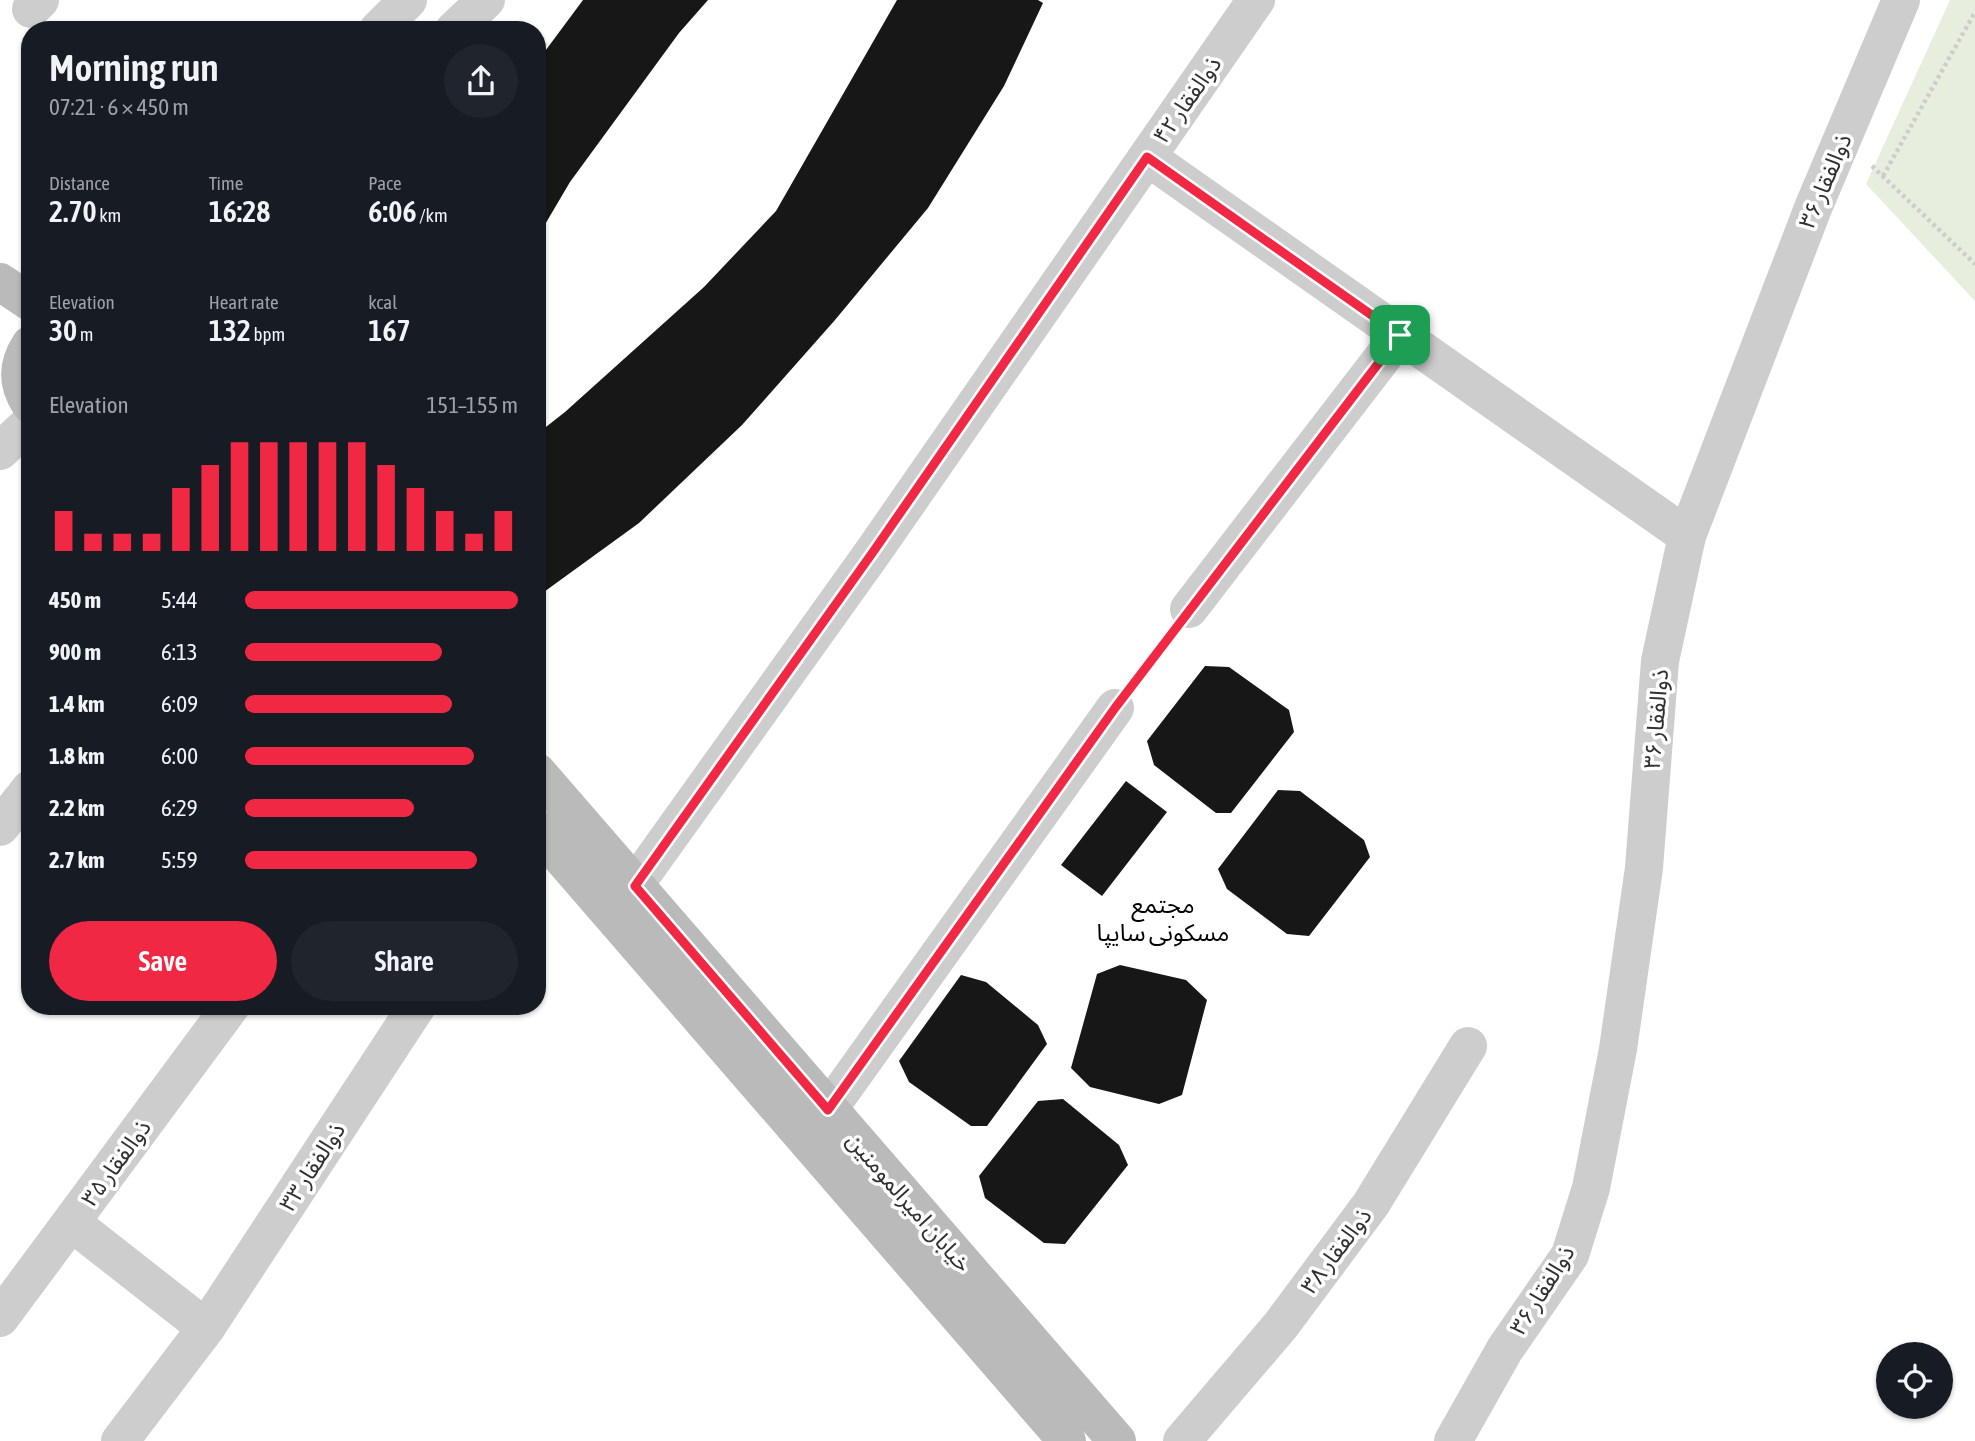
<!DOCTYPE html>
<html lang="en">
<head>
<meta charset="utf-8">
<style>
  :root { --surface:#171b24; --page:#20242c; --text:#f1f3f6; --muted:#9ea1a6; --accent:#f12843 }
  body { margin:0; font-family:"Asap Condensed","Noto Sans Arabic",sans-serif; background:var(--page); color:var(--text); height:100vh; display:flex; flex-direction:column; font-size:26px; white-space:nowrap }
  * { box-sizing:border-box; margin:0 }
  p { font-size:23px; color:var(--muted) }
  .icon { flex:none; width:38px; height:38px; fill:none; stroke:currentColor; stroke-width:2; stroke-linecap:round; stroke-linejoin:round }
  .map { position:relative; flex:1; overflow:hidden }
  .side { position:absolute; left:21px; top:21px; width:525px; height:994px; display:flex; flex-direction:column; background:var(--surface); border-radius:28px; box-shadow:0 2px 5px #0004 }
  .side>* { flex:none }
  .fabs { position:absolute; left:1876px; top:1342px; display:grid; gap:14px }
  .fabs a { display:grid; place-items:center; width:77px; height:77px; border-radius:50%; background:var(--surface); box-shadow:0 2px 5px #0004; font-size:35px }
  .pin { position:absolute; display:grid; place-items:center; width:60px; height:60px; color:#fff; margin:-30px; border-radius:14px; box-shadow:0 4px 10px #0006 }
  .round { display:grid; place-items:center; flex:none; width:74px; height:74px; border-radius:37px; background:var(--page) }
  .overview { display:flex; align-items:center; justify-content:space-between; height:119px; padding:0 28px }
  h1 { font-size:38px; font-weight:600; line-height:52px }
  .figures { display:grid; grid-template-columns:repeat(3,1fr); gap:10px; height:119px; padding:7px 28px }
  .figures div { display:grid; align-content:center }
  .figures b { font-size:30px; font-weight:600 }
  .figures small { font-size:19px; font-weight:400 }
  .figures p { font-size:19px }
  .chart { height:196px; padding:14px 28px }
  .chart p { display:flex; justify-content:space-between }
  .chart svg { width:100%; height:126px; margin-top:7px; stroke:var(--accent); stroke-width:6 }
  .button { display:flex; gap:14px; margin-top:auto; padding:14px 28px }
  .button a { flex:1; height:80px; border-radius:42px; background:var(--accent); color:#fff; font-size:28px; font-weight:600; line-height:80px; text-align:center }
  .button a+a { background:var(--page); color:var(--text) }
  ul { padding:0 28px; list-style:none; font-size:23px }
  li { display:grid; grid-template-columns:112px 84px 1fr; align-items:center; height:52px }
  li i { height:18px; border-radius:9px; background:var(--accent) }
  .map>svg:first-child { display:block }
  .green { fill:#e7eedd }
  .building { fill:#171717 }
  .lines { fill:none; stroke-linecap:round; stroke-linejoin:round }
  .path { stroke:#cdcdcd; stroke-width:4.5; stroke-dasharray:3.5 3.5; stroke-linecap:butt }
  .minor { stroke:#cdcdcd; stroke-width:38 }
  .tertiary { stroke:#cdcdcd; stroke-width:38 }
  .secondary { stroke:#bababa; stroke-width:38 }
  .route-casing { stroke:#fff; stroke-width:14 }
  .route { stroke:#f12843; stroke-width:9 }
  .labels { text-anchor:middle; stroke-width:7; stroke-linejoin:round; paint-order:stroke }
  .street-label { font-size:23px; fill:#303030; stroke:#fff }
  .neighbourhood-label { font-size:24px; fill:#000; stroke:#fff }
</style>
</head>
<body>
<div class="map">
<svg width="1975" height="1441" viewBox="0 0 1975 1441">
  <rect width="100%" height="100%" fill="#fff"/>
  <path class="green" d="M 1950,0 L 1975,0 L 1975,301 L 1866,184 Z"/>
  <path class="building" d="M 583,0 L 708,0 L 679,33 L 570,182 L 537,238 L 537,62 Z
    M 897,0 L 1038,0 L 1043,3 L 1004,86 L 928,208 L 835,320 L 742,425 L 639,523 L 537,597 L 537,434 L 565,412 L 704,287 L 776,211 Z
    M 1205,666 L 1229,667 L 1289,710 L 1294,732 L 1231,813 L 1216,813 L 1154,765 L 1147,741 Z
    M 1126,781 L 1167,812 L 1102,896 L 1061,865 Z
    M 1278,790 L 1300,791 L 1364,840 L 1370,857 L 1309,936 L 1287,934 L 1227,889 L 1218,869 Z
    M 1120,965 L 1186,980 L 1207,1000 L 1182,1095 L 1159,1104 L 1090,1087 L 1071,1068 L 1097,974 Z
    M 961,975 L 986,982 L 1038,1025 L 1047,1044 L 987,1126 L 971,1126 L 909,1082 L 899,1061 Z
    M 1063,1099 L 1119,1145 L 1128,1165 L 1065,1244 L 1044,1243 L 985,1198 L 979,1176 L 1038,1101 Z"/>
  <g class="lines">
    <path class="path" d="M 1872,166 L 1975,264
      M 1883,176 L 1975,12
      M 1137,679 L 1167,638"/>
    <path class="minor" d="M 31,9 L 40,0
      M 1147,157 L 1687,536
      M 1189,609 L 1400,335
      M 0,827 L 30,789
      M 634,886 L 873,552 L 1256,0
      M 828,1110 L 1115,708
      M 72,1223 L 206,1328
      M 0,1318 L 231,1006
      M 120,1441 L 206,1328 L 417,1006
      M 1182,1441 L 1281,1325 L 1371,1204 L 1468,1046"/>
    <path class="tertiary" d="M 378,30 L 408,0
      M 454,30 L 486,0
      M 0,451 L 30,423
      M 1453,1441 L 1505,1349 L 1570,1255 L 1591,1188 L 1618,1049 L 1644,868 L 1660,661 L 1687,536 L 1813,208 L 1901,0"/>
    <path class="secondary" d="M 0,282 L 30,302
      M 30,345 C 17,365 17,384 30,404
      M 537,772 L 1117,1441
      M 537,829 L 1067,1441"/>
  </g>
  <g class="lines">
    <g class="route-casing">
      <path id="route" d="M 1147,157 L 1400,335 L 1115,708 L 828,1110 L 635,886 L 873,552 Z"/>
    </g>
    <use href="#route" class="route"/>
  </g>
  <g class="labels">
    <g class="street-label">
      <text transform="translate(1187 100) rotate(-55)" y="8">ذوالفقار ۴۲</text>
      <text transform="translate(1825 181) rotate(-67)" y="8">ذوالفقار ۳۶</text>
      <text transform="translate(1656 719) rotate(-85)" y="8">ذوالفقار ۳۶</text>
      <text transform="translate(116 1163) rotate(-54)" y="8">ذوالفقار ۳۵</text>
      <text transform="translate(312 1167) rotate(-57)" y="8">ذوالفقار ۳۳</text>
      <text transform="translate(909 1202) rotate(49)" y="8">خیابان امیرالمومنین</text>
      <text transform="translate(1336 1251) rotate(-53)" y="8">ذوالفقار ۳۸</text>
      <text transform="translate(1542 1290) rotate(-58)" y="8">ذوالفقار ۳۶</text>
    </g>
    <g class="neighbourhood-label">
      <text x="1163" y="913">مجتمع<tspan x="1163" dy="28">مسکونی سایپا</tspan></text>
    </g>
  </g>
</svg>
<div class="fabs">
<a><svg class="icon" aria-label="locate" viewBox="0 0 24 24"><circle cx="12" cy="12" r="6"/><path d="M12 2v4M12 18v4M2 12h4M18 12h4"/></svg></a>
</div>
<div class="pin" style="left:1400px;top:335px;background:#1e9e55"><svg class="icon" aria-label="arrive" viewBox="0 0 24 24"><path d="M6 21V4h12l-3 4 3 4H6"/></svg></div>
<section class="side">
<div class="overview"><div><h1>Morning run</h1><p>07:21 · 6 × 450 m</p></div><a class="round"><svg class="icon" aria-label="share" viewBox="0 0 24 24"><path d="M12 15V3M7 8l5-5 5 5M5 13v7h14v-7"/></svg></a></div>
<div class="figures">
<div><p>Distance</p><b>2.70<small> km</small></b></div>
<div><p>Time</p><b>16:28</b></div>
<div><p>Pace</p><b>6:06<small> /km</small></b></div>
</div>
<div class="figures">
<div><p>Elevation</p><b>30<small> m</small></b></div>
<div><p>Heart rate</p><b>132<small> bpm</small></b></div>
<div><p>kcal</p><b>167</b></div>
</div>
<div class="chart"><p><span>Elevation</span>151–155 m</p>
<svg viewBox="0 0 160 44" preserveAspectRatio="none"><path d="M5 44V30M15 44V38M25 44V38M35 44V38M45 44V22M55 44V14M65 44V6M75 44V6M85 44V6M95 44V6M105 44V6M115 44V14M125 44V22M135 44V30M145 44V38M155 44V30"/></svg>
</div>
<ul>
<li><b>450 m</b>5:44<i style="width:100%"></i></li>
<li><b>900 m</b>6:13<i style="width:72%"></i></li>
<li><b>1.4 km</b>6:09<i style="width:76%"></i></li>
<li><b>1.8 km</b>6:00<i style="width:84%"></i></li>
<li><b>2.2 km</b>6:29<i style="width:62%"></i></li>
<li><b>2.7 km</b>5:59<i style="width:85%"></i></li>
</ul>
<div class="button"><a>Save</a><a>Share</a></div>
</section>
</div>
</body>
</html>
